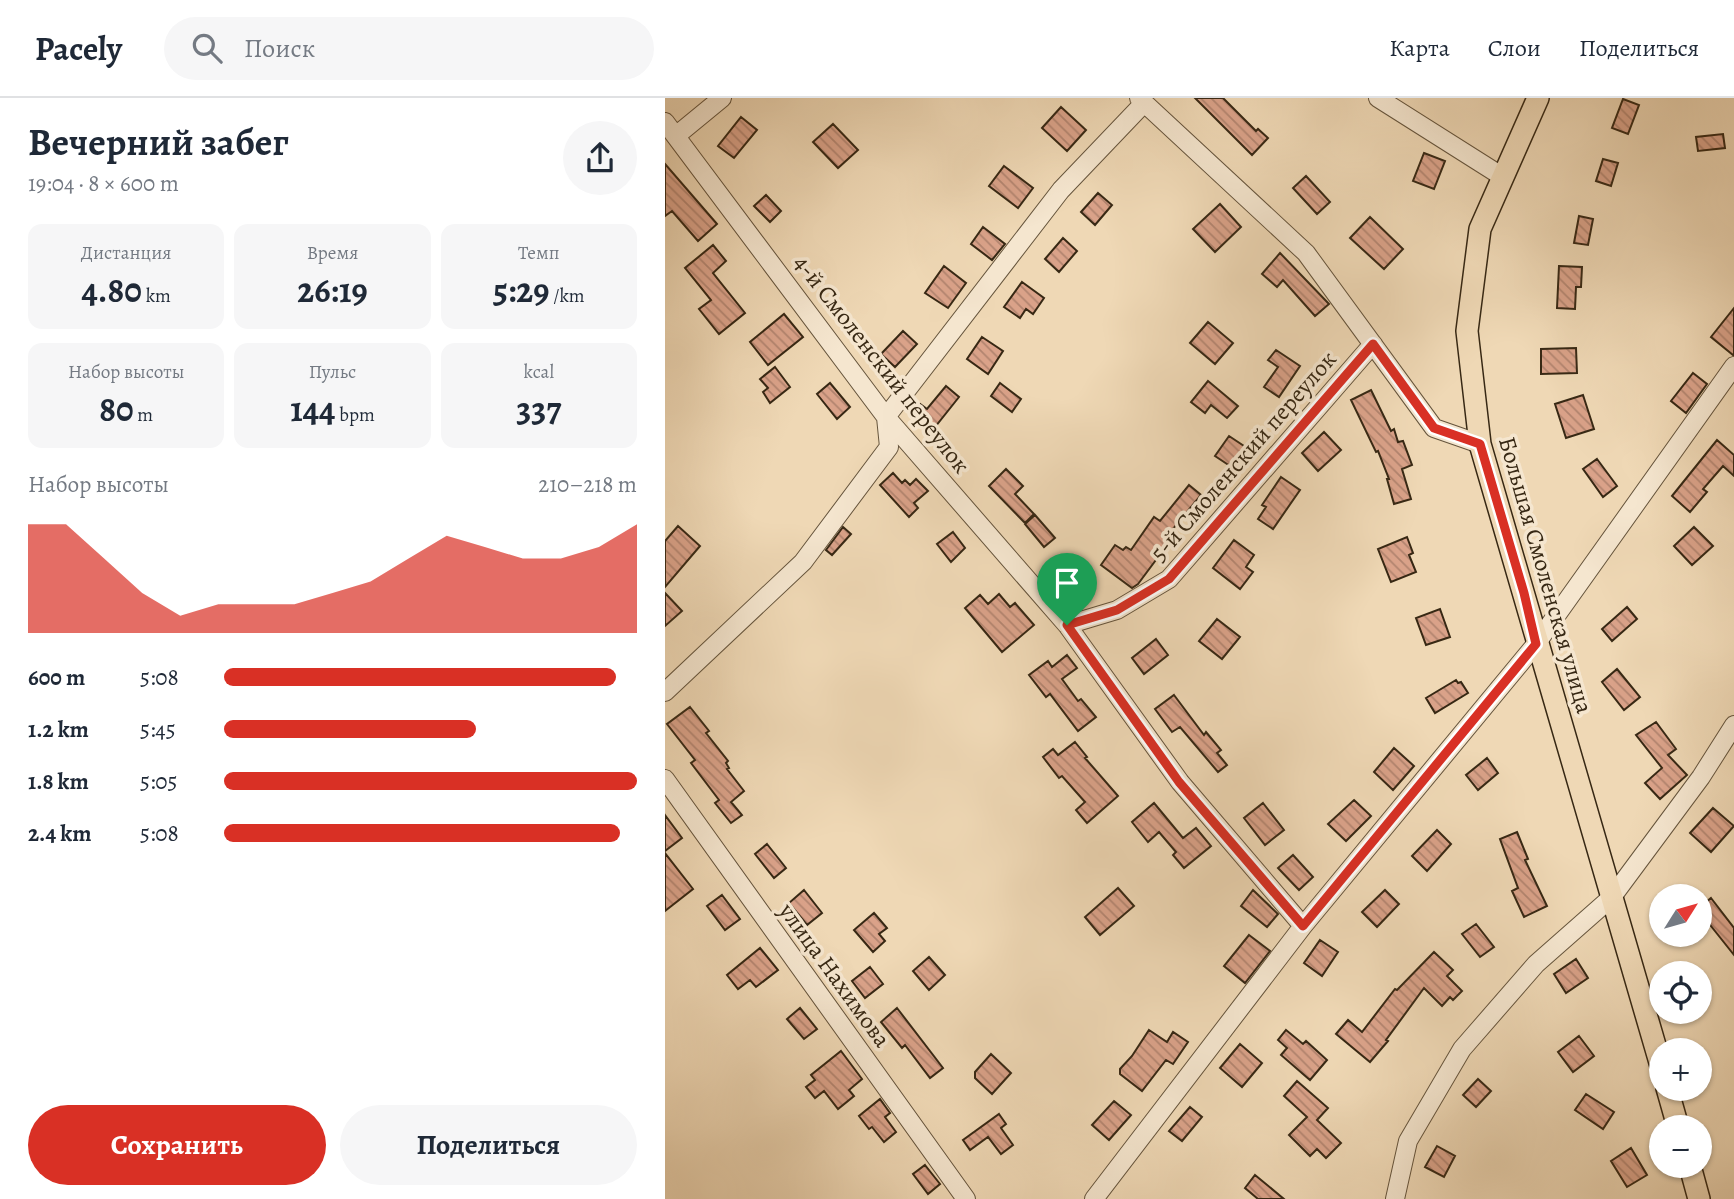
<!DOCTYPE html>
<html lang="ru">
<head>
<meta charset="utf-8">
<style>
  :root { --surface:#fff; --page:#f6f6f7; --text:#1f2937; --muted:#747a83; --line:#e0e1e3; --accent:#d93025 }
  body { margin:0; font-family:Alegreya,serif; background:var(--page); color:var(--text); height:100vh; display:flex; flex-direction:column; font-size:26px; white-space:nowrap }
  * { box-sizing:border-box; margin:0 }
  p { font-size:23px; color:var(--muted) }
  .icon { flex:none; width:38px; height:38px; fill:none; stroke:currentColor; stroke-width:2; stroke-linecap:round; stroke-linejoin:round }
  .map { position:relative; flex:1; overflow:hidden }
  .details { display:flex; flex-direction:column; background:var(--surface); width:665px }
  .details>* { flex:none }
  .needle { width:46px; rotate:53deg }
  .fabs { position:absolute; left:984px; top:786px; display:grid; gap:14px }
  .fabs a { display:grid; place-items:center; width:63px; height:63px; border-radius:50%; background:var(--surface); box-shadow:0 2px 5px #0004; font-size:35px }
  .pin { position:absolute; display:grid; place-items:center; width:60px; height:60px; color:#fff; margin:-72px -30px; border-radius:50% 50% 50% 0; rotate:-45deg; box-shadow:0 0 7px #0007 }
  .pin .icon { rotate:45deg }
  .round { display:grid; place-items:center; flex:none; width:74px; height:74px; border-radius:37px; background:var(--page) }
  .overview { display:flex; align-items:center; justify-content:space-between; height:119px; padding:0 28px }
  h1 { font-size:38px; font-weight:600; line-height:52px }
  .figures { display:grid; grid-template-columns:repeat(3,1fr); gap:10px; height:119px; padding:7px 28px }
  .figures div { display:grid; align-content:center; border-radius:14px; background:var(--page); text-align:center }
  .figures b { font-size:35px; font-weight:600 }
  .figures small { font-size:19px; font-weight:400 }
  .figures p { font-size:19px }
  .chart { height:196px; padding:14px 28px }
  .chart p { display:flex; justify-content:space-between }
  .chart svg { width:100%; height:126px; margin-top:7px; fill:var(--accent); opacity:.7 }
  .primary-button { display:flex; gap:14px; margin-top:auto; padding:14px 28px }
  .primary-button a { flex:1; height:80px; border-radius:42px; background:var(--accent); color:#fff; font-size:28px; font-weight:600; line-height:80px; text-align:center }
  .primary-button a+a { background:var(--page); color:var(--text) }
  ul { padding:0 28px; list-style:none; font-size:23px }
  li { display:grid; grid-template-columns:112px 84px 1fr; align-items:center; height:52px }
  li i { height:18px; border-radius:9px; background:var(--accent) }
  header { display:flex; align-items:center; gap:42px; box-sizing:border-box; height:98px; padding:0 35px; background:var(--surface); border-bottom:2px solid var(--line) }
  header strong { font-size:33px }
  nav { display:flex; gap:38px; margin-inline-start:auto; font-size:24px }
  .search { width:490px; height:63px; background:var(--page); display:flex; align-items:center; gap:18px; box-sizing:border-box; padding:0 24px; border-radius:38px; color:var(--muted); font-size:26px }
  main { display:flex; flex:1; min-height:0 }
  .map>svg:first-child { display:block }
  .building { fill:url(#building-back-hatch); stroke:#372814; stroke-width:2 }
  .lines { fill:none; stroke-linecap:round; stroke-linejoin:round }
  .minor-casing { stroke:#65543c; stroke-width:20 }
  .major-casing { stroke:#372814; stroke-width:24 }
  .minor { stroke:#f5e6cf; stroke-width:18 }
  .major { stroke:#efd8b5; stroke-width:21 }
  .route-casing { stroke:#fff; stroke-width:14 }
  .route { stroke:#d93025; stroke-width:9 }
  .labels { text-anchor:middle; stroke-width:7; stroke-linejoin:round; paint-order:stroke }
  .street-label { font-size:24px; fill:#372814; stroke:#f5e6cf }
</style>
</head>
<body>
<header>
<strong>Pacely</strong>
<div class="search"><svg class="icon" aria-label="search" viewBox="0 0 24 24"><circle cx="10" cy="10" r="6"/><path d="M15 15l6 6"/></svg>Поиск</div>
<nav><a>Карта</a><a>Слои</a><a>Поделиться</a></nav>
</header>
<main>
<section class="details">
<div class="overview"><div><h1>Вечерний забег</h1><p>19:04 · 8 × 600 m</p></div><a class="round"><svg class="icon" aria-label="share" viewBox="0 0 24 24"><path d="M12 15V3M7 8l5-5 5 5M5 13v7h14v-7"/></svg></a></div>
<div class="figures">
<div><p>Дистанция</p><b>4.80<small> km</small></b></div>
<div><p>Время</p><b>26:19</b></div>
<div><p>Темп</p><b>5:29<small> /km</small></b></div>
</div>
<div class="figures">
<div><p>Набор высоты</p><b>80<small> m</small></b></div>
<div><p>Пульс</p><b>144<small> bpm</small></b></div>
<div><p>kcal</p><b>337</b></div>
</div>
<div class="chart"><p><span>Набор высоты</span>210–218 m</p>
<svg viewBox="0 0 160 44" preserveAspectRatio="none"><path d="M0 44V6L10 6L20 18L30 30L40 38L50 34L60 34L70 34L80 30L90 26L100 18L110 10L120 14L130 18L140 18L150 14L160 6V44z"/></svg>
</div>
<ul>
<li><b>600 m</b>5:08<i style="width:95%"></i></li>
<li><b>1.2 km</b>5:45<i style="width:61%"></i></li>
<li><b>1.8 km</b>5:05<i style="width:100%"></i></li>
<li><b>2.4 km</b>5:08<i style="width:96%"></i></li>
</ul>
<div class="primary-button"><a>Сохранить</a><a>Поделиться</a></div>
</section>
<div class="map">
<svg width="1069" height="1101" viewBox="0 0 1069 1101">
  <defs>
    <pattern id="building-back-hatch" width="6" height="6" patternUnits="userSpaceOnUse" patternTransform="scale(1.75)"><rect width="6" height="6" fill="#daa289"/><path d="M-1 5l2 2M0 0l6 6M5-1l2 2" fill="none" stroke="#b2846f"/></pattern>
  </defs>
  <rect width="100%" height="100%" fill="#efd8b5"/>
  <filter id="stains"><feTurbulence type="fractalNoise" baseFrequency=".00286" numOctaves="4"/><feColorMatrix values="0 0 0 0 .2 0 0 0 0 .09 0 0 0 0 .02 0 0 0 .5 -.17"/></filter>
  <radialGradient id="worn" r=".72"><stop offset=".6" stop-color="#630" stop-opacity="0"/><stop offset="1" stop-color="#630" stop-opacity=".3"/></radialGradient>
  <path class="building" d="M 530,0 L 558,0 L 591,33 L 593,31 L 603,40 L 587,57 Z
    M 958,1 L 974,7 L 963,36 L 947,30 Z
    M 396,9 L 421,32 L 402,53 L 377,30 Z
    M 76,19 L 92,32 L 69,60 L 53,48 Z
    M 168,26 L 193,52 L 173,70 L 148,44 Z
    M 1058,36 L 1060,50 L 1033,53 L 1031,39 Z
    M 759,55 L 780,63 L 769,91 L 748,83 Z
    M 938,61 L 953,65 L 946,88 L 931,83 Z
    M 0,66 L 52,126 L 33,143 L 7,113 L 0,118 Z
    M 339,68 L 368,90 L 353,110 L 324,88 Z
    M 641,78 L 665,104 L 652,116 L 628,90 Z
    M 433,95 L 447,107 L 430,127 L 416,114 Z
    M 101,97 L 116,113 L 105,124 L 89,108 Z
    M 555,106 L 576,129 L 550,154 L 528,131 Z
    M 914,118 L 928,121 L 923,147 L 909,145 Z
    M 705,119 L 738,151 L 719,171 L 685,140 Z
    M 318,129 L 340,146 L 327,162 L 306,146 Z
    M 398,140 L 412,153 L 394,174 L 380,161 Z
    M 48,147 L 61,163 L 48,175 L 80,215 L 54,236 L 34,211 L 46,202 L 20,170 Z
    M 615,155 L 664,206 L 650,218 L 618,182 L 612,189 L 597,176 Z
    M 279,168 L 301,185 L 283,210 L 260,195 Z
    M 894,168 L 917,169 L 916,189 L 911,189 L 910,211 L 892,210 Z
    M 357,184 L 379,200 L 368,216 L 361,211 L 355,220 L 339,209 Z
    M 1069,210 L 1069,257 L 1068,257 L 1046,239 Z
    M 119,216 L 138,239 L 103,267 L 85,244 Z
    M 543,224 L 568,245 L 550,266 L 525,245 Z
    M 238,233 L 252,246 L 230,269 L 216,256 Z
    M 317,239 L 338,253 L 323,276 L 302,261 Z
    M 911,250 L 912,275 L 876,276 L 876,251 Z
    M 611,252 L 635,268 L 614,299 L 599,289 L 613,269 L 603,262 Z
    M 110,269 L 125,289 L 105,305 L 98,294 L 103,290 L 95,281 Z
    M 1028,275 L 1042,286 L 1021,315 L 1006,303 Z
    M 543,283 L 573,308 L 562,320 L 546,307 L 540,315 L 526,304 Z
    M 165,285 L 185,309 L 172,321 L 152,296 Z
    M 335,285 L 356,301 L 347,314 L 326,298 Z
    M 281,288 L 294,299 L 266,334 L 246,318 L 255,306 L 262,311 Z
    M 706,292 L 726,333 L 729,331 L 733,344 L 738,343 L 747,367 L 737,371 L 746,401 L 729,406 L 722,381 L 724,381 L 713,353 L 711,354 L 686,302 Z
    M 918,297 L 929,331 L 901,340 L 890,306 Z
    M 659,334 L 676,352 L 653,373 L 637,355 Z
    M 564,338 L 582,350 L 568,370 L 550,358 Z
    M 1052,342 L 1069,357 L 1069,378 L 1058,368 L 1038,391 L 1042,394 L 1025,414 L 1007,398 Z
    M 932,361 L 952,388 L 938,399 L 918,371 Z
    M 341,371 L 358,388 L 350,396 L 369,416 L 360,425 L 324,388 Z
    M 228,375 L 237,385 L 240,382 L 245,387 L 251,381 L 263,393 L 249,405 L 253,410 L 244,419 L 215,387 Z
    M 616,379 L 635,392 L 608,431 L 593,421 L 601,409 L 597,407 Z
    M 524,387 L 536,397 L 507,432 L 511,435 L 473,486 L 467,490 L 436,467 L 450,447 L 458,452 L 461,449 L 466,452 L 489,419 L 495,423 Z
    M 370,417 L 390,440 L 379,449 L 360,426 Z
    M 13,428 L 35,448 L 0,489 L 0,443 Z
    M 178,429 L 186,436 L 167,457 L 161,452 Z
    M 1029,429 L 1048,448 L 1027,467 L 1009,448 Z
    M 288,434 L 300,450 L 286,464 L 272,446 Z
    M 742,439 L 748,455 L 744,457 L 751,474 L 726,484 L 713,451 Z
    M 569,442 L 589,457 L 581,469 L 588,474 L 575,491 L 548,470 Z
    M 0,495 L 17,513 L 0,528 Z
    M 334,496 L 345,509 L 350,505 L 369,527 L 337,554 L 300,510 L 315,497 L 323,506 Z
    M 962,509 L 972,521 L 947,543 L 937,531 Z
    M 775,511 L 785,539 L 761,547 L 751,520 Z
    M 552,521 L 575,539 L 557,561 L 534,543 Z
    M 491,541 L 503,557 L 479,576 L 467,560 Z
    M 402,557 L 412,570 L 397,581 L 413,603 L 416,601 L 431,619 L 413,633 L 385,596 L 381,599 L 364,577 L 383,563 L 387,569 Z
    M 952,571 L 975,599 L 959,612 L 937,584 Z
    M 791,582 L 793,585 L 796,584 L 803,595 L 770,615 L 761,600 Z
    M 509,597 L 539,637 L 541,634 L 556,652 L 552,655 L 562,667 L 553,674 L 515,629 L 507,634 L 490,611 Z
    M 25,609 L 44,633 L 41,635 L 63,663 L 61,665 L 64,670 L 62,671 L 79,693 L 66,704 L 77,717 L 66,725 L 50,705 L 54,702 L 26,665 L 30,662 L 2,626 Z
    M 991,624 L 1011,651 L 1003,657 L 1022,677 L 995,701 L 980,685 L 997,670 L 971,637 Z
    M 410,644 L 422,659 L 420,660 L 453,698 L 422,725 L 411,712 L 420,704 L 397,678 L 394,680 L 378,659 L 388,651 L 393,657 Z
    M 729,650 L 749,668 L 728,692 L 709,674 Z
    M 822,660 L 833,675 L 813,692 L 801,677 Z
    M 689,702 L 706,718 L 681,743 L 663,726 Z
    M 489,705 L 518,740 L 531,730 L 546,748 L 519,770 L 508,757 L 511,754 L 494,734 L 483,744 L 467,724 Z
    M 598,705 L 619,732 L 600,747 L 579,720 Z
    M 1048,710 L 1069,728 L 1046,754 L 1025,735 Z
    M 0,717 L 17,740 L 0,753 Z
    M 772,732 L 786,746 L 762,773 L 747,758 Z
    M 852,734 L 863,761 L 860,762 L 882,808 L 859,819 L 847,793 L 853,790 L 835,741 Z
    M 102,746 L 121,770 L 109,780 L 90,756 Z
    M 0,755 L 28,791 L 0,813 Z
    M 628,757 L 648,779 L 634,792 L 613,770 Z
    M 453,790 L 469,808 L 435,837 L 420,819 Z
    M 139,792 L 157,815 L 142,827 L 124,805 Z
    M 588,792 L 613,816 L 602,829 L 576,808 Z
    M 720,792 L 734,806 L 712,829 L 697,814 Z
    M 57,797 L 75,821 L 60,832 L 42,808 Z
    M 1046,800 L 1069,830 L 1069,857 L 1034,813 L 1034,810 Z
    M 209,815 L 222,830 L 214,836 L 220,843 L 208,854 L 189,832 Z
    M 811,826 L 829,849 L 815,859 L 797,836 Z
    M 584,837 L 605,853 L 580,885 L 559,868 Z
    M 655,842 L 673,854 L 657,878 L 639,865 Z
    M 95,850 L 113,872 L 91,889 L 85,882 L 73,891 L 62,877 Z
    M 769,854 L 788,872 L 782,878 L 797,893 L 788,902 L 785,899 L 777,908 L 759,890 L 721,942 L 723,943 L 705,964 L 671,936 L 683,922 L 697,934 L 730,891 L 732,892 Z
    M 264,859 L 280,877 L 264,892 L 248,873 Z
    M 911,861 L 923,880 L 901,895 L 889,876 Z
    M 205,869 L 218,886 L 200,900 L 187,883 Z
    M 135,910 L 152,931 L 139,941 L 122,921 Z
    M 232,910 L 278,970 L 265,980 L 240,947 L 237,950 L 216,924 Z
    M 484,932 L 502,944 L 508,934 L 523,944 L 508,966 L 501,962 L 477,993 L 455,976 L 455,971 L 467,958 Z
    M 621,932 L 638,946 L 641,943 L 662,962 L 645,982 L 616,957 L 622,950 L 613,942 Z
    M 914,938 L 929,958 L 908,974 L 893,954 Z
    M 575,946 L 597,965 L 577,989 L 555,970 Z
    M 176,953 L 197,981 L 184,992 L 189,998 L 173,1011 L 159,993 L 150,1000 L 141,989 L 150,982 L 146,977 Z
    M 326,956 L 346,975 L 327,996 L 310,980 L 310,974 Z
    M 813,981 L 826,993 L 811,1009 L 798,997 Z
    M 632,983 L 663,1010 L 652,1022 L 676,1045 L 661,1060 L 652,1051 L 645,1058 L 624,1037 L 642,1019 L 619,998 Z
    M 921,996 L 949,1014 L 938,1031 L 910,1012 Z
    M 215,1001 L 225,1015 L 220,1019 L 231,1034 L 219,1044 L 207,1029 L 204,1031 L 194,1018 Z
    M 449,1003 L 466,1017 L 444,1042 L 427,1027 Z
    M 525,1009 L 537,1019 L 517,1043 L 504,1033 Z
    M 334,1016 L 341,1026 L 336,1030 L 348,1047 L 336,1056 L 323,1039 L 305,1052 L 298,1042 Z
    M 772,1048 L 790,1058 L 779,1079 L 760,1069 Z
    M 966,1050 L 982,1077 L 962,1089 L 946,1063 Z
    M 260,1067 L 275,1086 L 263,1096 L 248,1076 Z
    M 590,1077 L 619,1101 L 593,1101 L 580,1090 Z"/>
  <g class="lines">
    <g class="minor-casing">
      <path id="minor" d="M 474,0 L 641,155 L 769,330 L 815,346
        M 713,0 L 838,79
        M 0,24 L 221,319 L 402,527 L 515,684 L 638,828
        M 12,37 L 57,0
        M 402,527 L 452,512 L 504,481 L 708,246
        M 0,594 L 138,464 L 224,349 L 221,319 L 396,92 L 479,5
        M 0,681 L 301,1101
        M 429,1101 L 638,828 L 871,546 L 1069,268
        M 730,1101 L 743,1043 L 797,951 L 871,866 L 947,799 L 1036,679 L 1069,627"/>
    </g>
    <g class="major-casing">
      <path id="major" d="M 873,0 L 815,131 L 802,233 L 815,346 L 996,968
        M 1002,990 L 1013,1029
        M 1025,1068 L 1034,1101"/>
    </g>
    <use href="#minor" class="minor"/>
    <use href="#major" class="major"/>
  </g>
  <g class="lines">
    <g class="route-casing">
      <path id="route" d="M 708,246 L 769,330 L 815,346 L 859,495 L 871,546 L 638,828 L 514,684 L 402,527 L 452,512 L 504,481 Z"/>
    </g>
    <use href="#route" class="route"/>
  </g>
  <g class="labels">
    <g class="street-label">
      <text transform="translate(217 266) rotate(52)" y="8">4-й Смоленский переулок</text>
      <text transform="translate(578 358) rotate(-49)" y="8">5-й Смоленский переулок</text>
      <text transform="translate(881 477) rotate(74)" y="8">Большая Смоленская улица</text>
      <text transform="translate(170 877) rotate(54)" y="8">улица Нахимова</text>
    </g>
  </g>
  <rect width="100%" height="100%" filter="url(#stains)"/>
  <rect width="100%" height="100%" fill="url(#worn)"/>
</svg>
<div class="fabs">
<a><svg class="needle" viewBox="-14 -14 28 28"><path d="M0-13l5 13h-10z" fill="#e53935"/><path d="M0 13l5-13h-10z" fill="#747a83"/></svg></a>
<a><svg class="icon" aria-label="locate" viewBox="0 0 24 24"><circle cx="12" cy="12" r="6"/><path d="M12 2v4M12 18v4M2 12h4M18 12h4"/></svg></a>
<a>+</a>
<a>−</a>
</div>
<div class="pin" style="left:402px;top:527px;background:#1e9e55"><svg class="icon" aria-label="arrive" viewBox="0 0 24 24"><path d="M6 21V4h12l-3 4 3 4H6"/></svg></div>
</div>
</main>
</body>
</html>
